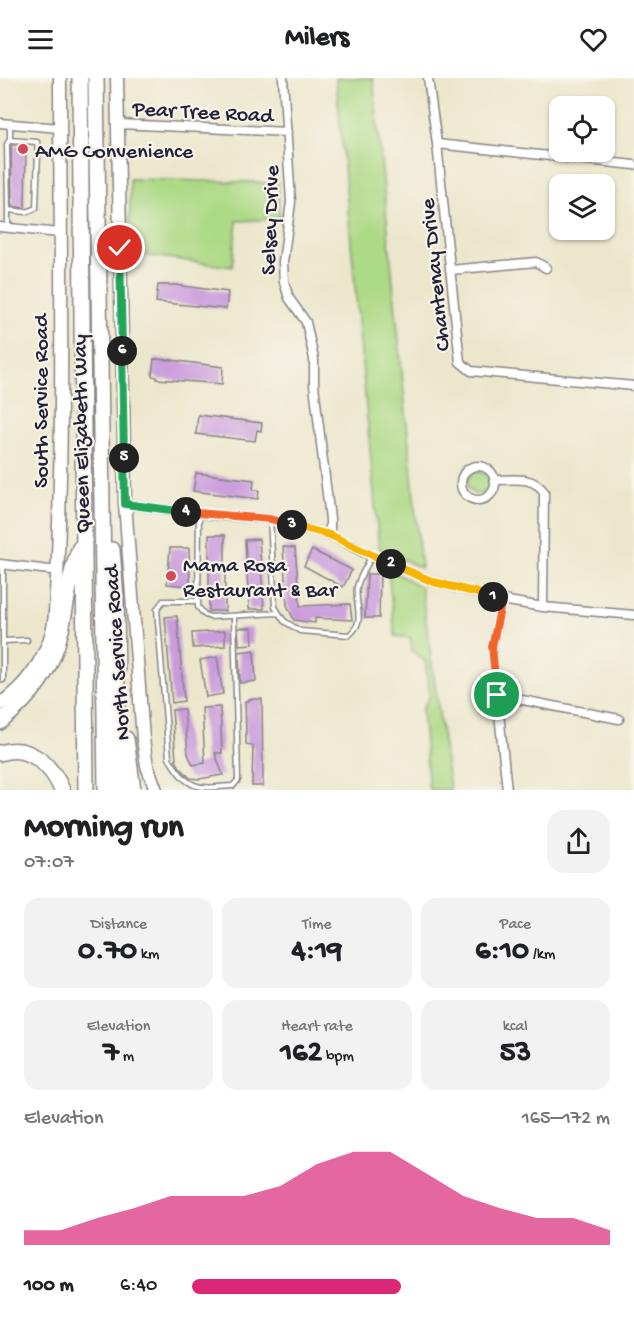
<!DOCTYPE html>
<html lang="en">
<head>
<meta charset="utf-8">
<style>
  :root { --surface:#fff; --page:#f2f2f2; --text:#202124; --muted:#757577; --accent:#db2777 }
  body { margin:0; font-family:"Gochi Hand",sans-serif; background:var(--page); color:var(--text); height:100vh; display:flex; flex-direction:column; font-size:22px; white-space:nowrap }
  * { box-sizing:border-box; margin:0 }
  p { font-size:20px; color:var(--muted) }
  .icon { flex:none; width:33px; height:33px; fill:none; stroke:currentColor; stroke-width:2; stroke-linecap:round; stroke-linejoin:round }
  .map { position:relative; height:712px; overflow:hidden }
  .side { display:flex; flex-direction:column; background:var(--surface); flex:1 }
  .side>* { flex:none }
  .controls { position:absolute; left:549px; top:18px; display:grid; gap:12px }
  .controls a { display:grid; place-items:center; width:66px; height:66px; border-radius:12px; background:var(--surface); box-shadow:0 2px 4px #0004; font-size:30px }
  .pin { position:absolute; display:grid; place-items:center; width:51px; height:51px; color:#fff; margin:-26px; border:3px solid #fff; border-radius:50%; box-shadow:0 2px 6px #0007 }
  .km { position:absolute; width:30px; height:30px; margin:-15px; border-radius:50%; background:#222; color:#fff; font-size:16px; line-height:30px; text-align:center }
  .round { display:grid; place-items:center; flex:none; width:63px; height:63px; border-radius:18px; background:var(--page) }
  .summary { display:flex; align-items:center; justify-content:space-between; height:102px; padding:0 24px }
  h1 { font-size:33px; font-weight:700; line-height:45px }
  .stats { display:grid; grid-template-columns:repeat(3,1fr); gap:9px; height:102px; padding:6px 24px }
  .stats div { display:grid; align-content:center; border-radius:15px; background:var(--page); text-align:center }
  .stats b { font-size:30px; font-weight:700 }
  .stats small { font-size:16px; font-weight:400 }
  .stats p { font-size:16px }
  .chart { height:168px; padding:12px 24px }
  .chart p { display:flex; justify-content:space-between }
  .chart svg { width:100%; height:108px; margin-top:6px; fill:var(--accent); opacity:.7 }
  ul { padding:0 24px; list-style:none; font-size:20px }
  li { display:grid; grid-template-columns:96px 72px 1fr; align-items:center; height:45px }
  li i { height:15px; border-radius:8px; background:var(--accent) }
  header { display:flex; justify-content:space-between; align-items:center; height:78px; padding:0 24px; background:var(--surface); font-size:27px; font-weight:700 }
  .map>svg:first-child { display:block }
  .green { fill:#adda86; stroke:#687e60; stroke-width:1.5 }
  .building { fill:#ca9cdd }
  .lines { fill:none; stroke-linecap:round; stroke-linejoin:round }
  .lane-casing { stroke:#878484; stroke-width:7 }
  .street-casing { stroke:#878484; stroke-width:11 }
  .secondary-casing { stroke:#878484; stroke-width:15 }
  .highway-casing { stroke:#878484; stroke-width:18 }
  .lane { stroke:#fff; stroke-width:4 }
  .street { stroke:#fff; stroke-width:8 }
  .secondary { stroke:#fff; stroke-width:12 }
  .highway { stroke:#fff; stroke-width:15 }
  .split-1-casing { stroke:#fff; stroke-width:12 }
  .split-2-casing { stroke:#fff; stroke-width:12 }
  .split-3-casing { stroke:#fff; stroke-width:12 }
  .split-4-casing { stroke:#fff; stroke-width:12 }
  .split-5-casing { stroke:#fff; stroke-width:12 }
  .split-6-casing { stroke:#fff; stroke-width:12 }
  .split-7-casing { stroke:#fff; stroke-width:12 }
  .split-1 { stroke:#f0652b; stroke-width:8 }
  .split-2 { stroke:#f5b400; stroke-width:8 }
  .split-3 { stroke:#f5b400; stroke-width:8 }
  .split-4 { stroke:#f0652b; stroke-width:8 }
  .split-5 { stroke:#22a559; stroke-width:8 }
  .split-6 { stroke:#22a559; stroke-width:8 }
  .split-7 { stroke:#22a559; stroke-width:8 }
  .poi-dot { fill:#d1495b; stroke:#f7f3e8; stroke-width:2 }
  .labels { text-anchor:middle; stroke-width:4.5; stroke-linejoin:round; paint-order:stroke }
  .street-label { font-size:22px; fill:#22223b; stroke:#f7f3e8 }
  .poi-label { font-size:22px; fill:#22223b; stroke:#f7f3e8; text-anchor:start }
</style>
</head>
<body>
<header><svg class="icon" aria-label="menu" viewBox="0 0 24 24"><path d="M4 6h16M4 12h16M4 18h16"/></svg>Milers<svg class="icon" aria-label="heart" viewBox="0 0 24 24"><path d="M12 20l-8-8c-3-5 5-10 8-4 3-6 11-1 8 4z"/></svg></header>
<div class="map">
<svg width="634" height="712" viewBox="0 0 634 712">
  <rect width="100%" height="100%" fill="#f7f3e8"/>
  <filter id="ink" filterUnits="userSpaceOnUse"><feTurbulence type="fractalNoise" baseFrequency=".0167" numOctaves="2"/><feDisplacementMap in="SourceGraphic" scale="12" xChannelSelector="R" yChannelSelector="G"/><feConvolveMatrix kernelMatrix="1 2 1 2 8 2 1 2 1" color-interpolation-filters="sRGB"/></filter>
  <filter id="wash" filterUnits="userSpaceOnUse"><feTurbulence type="fractalNoise" baseFrequency=".008" numOctaves="4" result="noise"/><feDisplacementMap in="SourceGraphic" scale="24" xChannelSelector="R" yChannelSelector="G"/><feGaussianBlur stdDeviation="1.35" result="paint"/><feColorMatrix in="noise" values="0 0 0 0 0 0 0 0 0 0 0 0 0 0 0 0 0 1.4 0 .05"/><feComposite in="paint" operator="in"/></filter>
  <g filter="url(#wash)">
    <rect width="100%" height="100%" fill="#ece7cc"/>
    <path class="green" d="M 336,0 L 373,0 L 421,490 L 379,470 Z
      M 130,101 L 278,105 L 279,141 L 237,143 L 232,189 L 130,175 Z
      M467 405a11 11 0 1 1 22 0a11 11 0 1 1-22 0Z
      M 388,491 L 421,509 L 450,712 L 429,712 L 422,631 L 430,618 L 425,583 L 412,573 L 411,560 L 395,558 Z"/>
    <g id="blocks">
      <path class="building" d="M 11,67 L 26,67 L 25,130 L 12,128 Z
        M 158,207 L 175,207 L 228,214 L 226,231 L 156,224 Z
        M 154,281 L 171,282 L 223,289 L 222,306 L 157,301 L 157,299 L 152,298 Z
        M 198,337 L 262,345 L 261,353 L 257,352 L 255,363 L 196,356 Z
        M 196,395 L 254,402 L 253,412 L 259,412 L 258,421 L 193,413 Z
        M 209,457 L 225,457 L 225,533 L 209,533 Z
        M 259,461 L 264,531 L 249,531 L 245,462 Z
        M 283,469 L 295,470 L 300,528 L 350,526 L 352,542 L 315,540 L 315,545 L 294,542 L 287,527 Z
        M 170,470 L 189,470 L 190,508 L 167,506 Z
        M 312,472 L 352,492 L 343,509 L 304,488 Z
        M 367,496 L 380,496 L 379,540 L 365,540 Z
        M 177,538 L 184,623 L 172,625 L 165,539 Z
        M 238,550 L 252,550 L 253,566 L 239,567 Z
        M 225,553 L 225,568 L 193,570 L 192,555 Z
        M 254,572 L 256,603 L 240,605 L 239,574 Z
        M 217,579 L 223,616 L 206,619 L 200,582 Z
        M 249,621 L 262,621 L 263,708 L 252,708 L 253,668 L 246,666 L 246,654 L 245,623 L 249,623 Z
        M 220,629 L 222,675 L 215,675 L 223,697 L 199,701 L 190,700 L 179,688 L 176,682 L 172,632 L 184,631 L 188,676 L 193,687 L 205,685 L 202,630 Z"/>
    </g>
  </g>
  <g filter="url(#ink)">
    <use href="#blocks" fill-opacity="0" stroke="#878484" stroke-width="1.5"/>
    <g class="lines">
      <g class="lane-casing">
        <path id="lane" d="M 8,132 L 7,66 L 10,62
          M 8,148 L 8,132 L 26,134 L 36,130 L 38,74 L 37,64 L 10,62 L 10,47
          M 199,437 L 198,529 L 205,537 L 210,539 L 278,535
          M 270,441 L 275,529 L 284,543 L 300,553 L 349,557 C 367,543 354,528 357,509 C 359,499 367,488 371,479
          M 3,487 L 3,602
          M 198,523 L 163,523 L 157,531 L 169,680 C 188,712 197,711 233,708 L 238,702 L 234,538
          M 3,563 L 27,562"/>
      </g>
      <g class="street-casing">
        <path id="street" d="M 283,0 L 291,124 L 283,184 L 284,204 L 289,220 L 306,244 L 314,281 L 314,307 L 330,441 L 330,457
          M 428,0 L 437,66 L 460,284 L 471,293 L 634,308
          M 0,45 L 60,50
          M 118,46 L 287,54
          M 437,66 L 634,87
          M 0,149 L 60,155
          M 450,192 L 536,184 L 546,190
          M461 405a17 17 0 1 1 34 0a17 17 0 1 1-34 0Z
          M 494,402 C 512,402 533,397 544,414 L 543,529
          M 125,426 L 199,436 L 270,441 L 330,457 L 371,478 L 434,504 L 502,522 L 543,529 L 634,537
          M 0,486 L 58,493
          M 502,522 L 492,569 L 507,712
          M 497,617 L 619,641"/>
      </g>
      <g class="secondary-casing">
        <path id="secondary" d="M 117,0 L 125,426 L 143,661 L 147,688 L 156,712
          M 0,626 C 25,609 44,583 52,554 C 56,541 55,527 56,514 C 59,476 59,438 60,400 C 63,267 60,133 60,0"/>
      </g>
      <g class="highway-casing">
        <path id="highway" d="M 80,0 L 86,712
          M 96,0 L 106,712
          M 112,472 L 116,520 L 118,712
          M 0,644 C 33,617 51,594 61,552 C 67,524 69,497 80,470
          M 126,661 L 133,712
          M 0,675 C 29,665 52,688 62,712"/>
      </g>
      <use href="#lane" class="lane"/>
      <use href="#street" class="street"/>
      <use href="#secondary" class="secondary"/>
      <use href="#highway" class="highway"/>
    </g>
  </g>
  <g class="lines" filter="url(#ink)">
    <g class="split-1-casing">
      <path id="split-1" d="M 493,519 L 502,522 L 492,569 L 497,617"/>
    </g>
    <g class="split-2-casing">
      <path id="split-2" d="M 391,486 L 434,504 L 493,519"/>
    </g>
    <g class="split-3-casing">
      <path id="split-3" d="M 292,447 L 330,457 L 391,486"/>
    </g>
    <g class="split-4-casing">
      <path id="split-4" d="M 186,434 L 270,441 L 292,447"/>
    </g>
    <g class="split-5-casing">
      <path id="split-5" d="M 124,380 L 125,426 L 186,434"/>
    </g>
    <g class="split-6-casing">
      <path id="split-6" d="M 122,273 L 124,380"/>
    </g>
    <g class="split-7-casing">
      <path id="split-7" d="M 120,170 L 122,273"/>
    </g>
    <use href="#split-1" class="split-1"/>
    <use href="#split-2" class="split-2"/>
    <use href="#split-3" class="split-3"/>
    <use href="#split-4" class="split-4"/>
    <use href="#split-5" class="split-5"/>
    <use href="#split-6" class="split-6"/>
    <use href="#split-7" class="split-7"/>
  </g>
  <g class="poi-dot">
    <circle cx="23" cy="71" r="6"/>
    <circle cx="171" cy="498" r="6"/>
  </g>
  <g class="labels">
    <g class="street-label">
      <text transform="translate(203 32) rotate(3)" y="8">Pear Tree Road</text>
      <text transform="translate(268 142) rotate(-88)" y="8">Selsey Drive</text>
      <text transform="translate(433 197) rotate(-96)" y="8">Chantenay Drive</text>
      <text transform="translate(39 323) rotate(-90)" y="8">South Service Road</text>
      <text transform="translate(79 356) rotate(-91)" y="8">Queen Elizabeth Way</text>
      <text transform="translate(115 575) rotate(-94)" y="8">North Service Road</text>
    </g>
    <g class="poi-label">
      <text x="35" y="79">AMG Convenience</text>
      <text x="183" y="493">Mama Rosa<tspan x="183" dy="25">Restaurant &amp; Bar</tspan></text>
    </g>
  </g>
</svg>
<div class="controls">
<a><svg class="icon" aria-label="locate" viewBox="0 0 24 24"><circle cx="12" cy="12" r="6"/><path d="M12 2v4M12 18v4M2 12h4M18 12h4"/></svg></a>
<a><svg class="icon" aria-label="layers" viewBox="0 0 24 24"><path d="M12 4l9 5-9 5-9-5zM3 14l9 5 9-5"/></svg></a>
</div>
<div class="pin" style="left:497px;top:617px;background:#1e9e55"><svg class="icon" aria-label="arrive" viewBox="0 0 24 24"><path d="M6 21V4h12l-3 4 3 4H6"/></svg></div>
<div class="pin" style="left:120px;top:170px;background:#d93025"><svg class="icon" aria-label="check" viewBox="0 0 24 24"><path d="M5 12l5 5 9-10"/></svg></div>
<b class="km" style="left:493px;top:519px">1</b>
<b class="km" style="left:391px;top:486px">2</b>
<b class="km" style="left:292px;top:447px">3</b>
<b class="km" style="left:186px;top:434px">4</b>
<b class="km" style="left:124px;top:380px">5</b>
<b class="km" style="left:122px;top:273px">6</b>
</div>
<section class="side">
<div class="summary"><div><h1>Morning run</h1><p>07:07</p></div><a class="round"><svg class="icon" aria-label="share" viewBox="0 0 24 24"><path d="M12 15V3M7 8l5-5 5 5M5 13v7h14v-7"/></svg></a></div>
<div class="stats">
<div><p>Distance</p><b>0.70<small> km</small></b></div>
<div><p>Time</p><b>4:19</b></div>
<div><p>Pace</p><b>6:10<small> /km</small></b></div>
</div>
<div class="stats">
<div><p>Elevation</p><b>7<small> m</small></b></div>
<div><p>Heart rate</p><b>162<small> bpm</small></b></div>
<div><p>kcal</p><b>53</b></div>
</div>
<div class="chart"><p><span>Elevation</span>165–172 m</p>
<svg viewBox="0 0 160 44" preserveAspectRatio="none"><path d="M0 44V38L10 38L20 33L30 29L40 24L50 24L60 24L70 20L80 11L90 6L100 6L110 15L120 24L130 29L140 33L150 33L160 38V44z"/></svg>
</div>
<ul>
<li><b>100 m</b>6:40<i style="width:50%"></i></li>
</ul>
</section>
</body>
</html>
